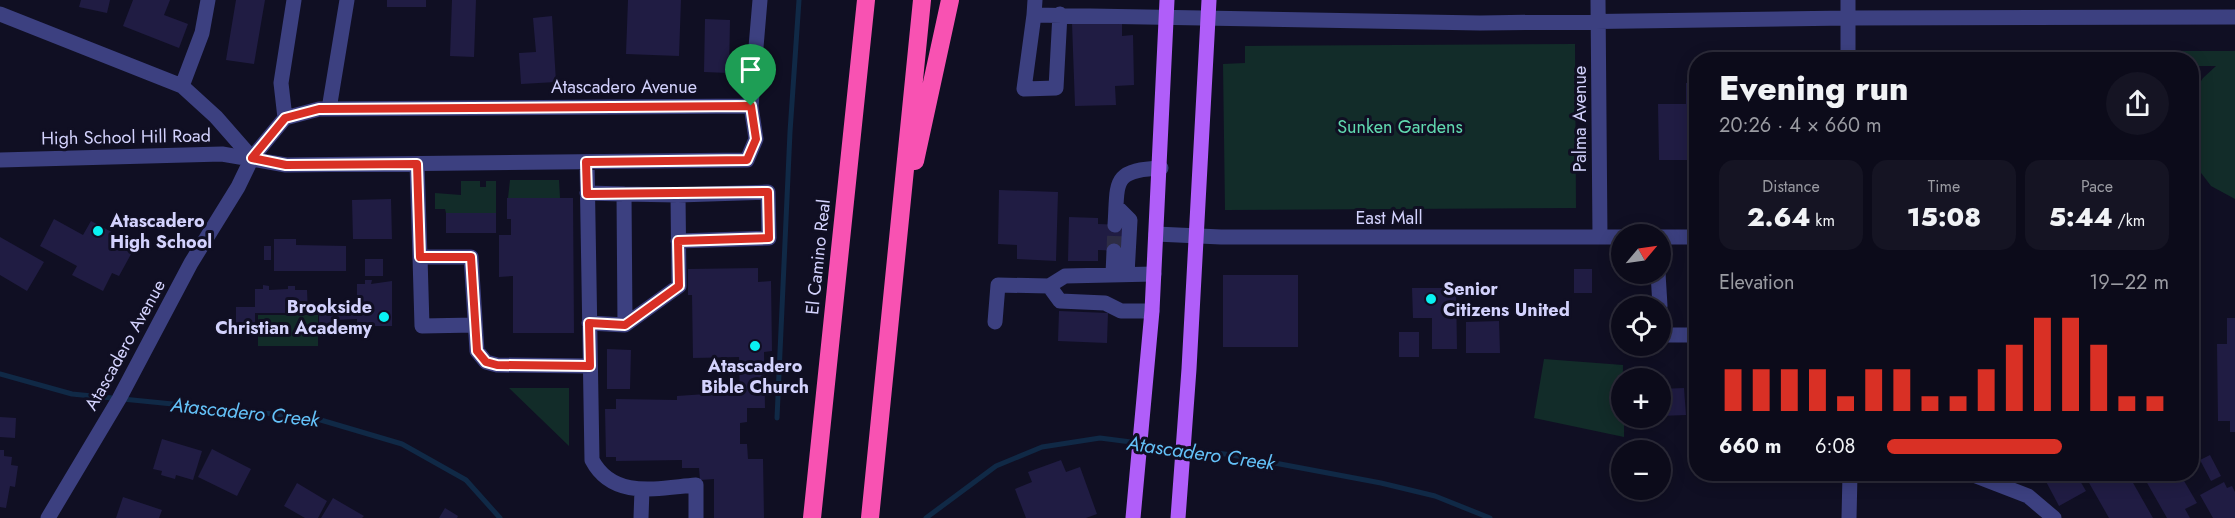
<!DOCTYPE html>
<html lang="en">
<head>
<meta charset="utf-8">
<style>
  :root { --surface:#0c0b1a; --page:#151423; --text:#f1f3f6; --muted:#9a9ba2; --line:#2c2b39; --accent:#d93025 }
  body { margin:0; font-family:Jost,sans-serif; background:var(--page); color:var(--text); height:100vh; display:flex; flex-direction:column; font-size:22px; white-space:nowrap }
  * { box-sizing:border-box; margin:0 }
  p { font-size:20px; color:var(--muted) }
  .icon { flex:none; width:33px; height:33px; fill:none; stroke:currentColor; stroke-width:2; stroke-linecap:round; stroke-linejoin:round }
  .map { position:relative; flex:1; overflow:hidden }
  .sheet { position:absolute; left:1689px; top:52px; width:510px; height:429px; display:flex; flex-direction:column; background:var(--surface); border-radius:24px; box-shadow:0 3px 15px #0003,0 0 0 2px var(--line) }
  .sheet>* { flex:none }
  .needle { width:39px; rotate:61deg }
  .tools { position:absolute; left:1611px; top:224px; display:grid; gap:12px }
  .tools a { display:grid; place-items:center; width:60px; height:60px; border-radius:50%; background:var(--surface); box-shadow:0 3px 15px #0003,0 0 0 2px var(--line); font-size:30px }
  .pin { position:absolute; display:grid; place-items:center; width:51px; height:51px; color:#fff; margin:-62px -26px; border-radius:50% 50% 50% 0; rotate:-45deg; box-shadow:0 0 6px #0007 }
  .pin .icon { rotate:45deg }
  .round { display:grid; place-items:center; flex:none; width:63px; height:63px; border-radius:32px; background:var(--page) }
  .overview { display:flex; align-items:center; justify-content:space-between; height:102px; padding:0 30px }
  h1 { font-size:33px; font-weight:800; line-height:45px }
  .figures { display:grid; grid-template-columns:repeat(3,1fr); gap:9px; height:102px; padding:6px 30px }
  .figures div { display:grid; align-content:center; border-radius:15px; background:var(--page); text-align:center }
  .figures b { font-size:26px; font-weight:800 }
  .figures small { font-size:16px; font-weight:400 }
  .figures p { font-size:16px }
  .chart { height:168px; padding:12px 30px }
  .chart p { display:flex; justify-content:space-between }
  .chart svg { width:100%; height:108px; margin-top:6px; stroke:var(--accent); stroke-width:6 }
  ul { padding:0 30px; list-style:none; font-size:20px }
  li { display:grid; grid-template-columns:96px 72px 1fr; align-items:center; height:45px }
  li i { height:15px; border-radius:8px; background:var(--accent) }
  .map>svg:first-child { display:block }
  .green { fill:#122c29 }
  .lines { fill:none; stroke-linecap:round; stroke-linejoin:round }
  .stream { stroke:#102946; stroke-width:5 }
  .building { fill:#201c43 }
  .minor-tunnel { stroke:#2d2c44; stroke-width:15; stroke-dasharray:15 8; stroke-linecap:butt }
  .minor { stroke:#3c4080; stroke-width:15 }
  .major { stroke:#b05ef9; stroke-width:15 }
  .highway { stroke:#f852b2; stroke-width:18 }
  .route-casing { stroke:#fff; stroke-width:12 }
  .route { stroke:#d93025; stroke-width:8 }
  .poi-dot { fill:#09f1f2; stroke:#100f23; stroke-width:2 }
  .labels { text-anchor:middle; stroke-width:6; stroke-linejoin:round; paint-order:stroke }
  .street-label { font-size:18px; fill:#d3d2fd; stroke:#100f23 }
  .park-label { font-size:18px; fill:#61dab0; stroke:#100f23 }
  .poi-label { font-size:18px; font-weight:bold; fill:#d3d2fd; stroke:#100f23; text-anchor:start }
  .water-label { font-size:20px; font-style:italic; fill:#64c2f9; stroke:#100f23 }
</style>
</head>
<body>
<div class="map">
<svg width="2235" height="518" viewBox="0 0 2235 518">
  <rect width="100%" height="100%" fill="#100f23"/>
  <path class="green" d="M 1575,44 L 1576,208 L 1225,210 L 1223,64 L 1245,63 L 1245,46 Z
    M 2179,51 L 2235,51 L 2235,199 L 2211,186 L 2192,161 L 2192,95 L 2203,78 L 2216,66 L 2192,66 L 2192,60 L 2178,60 Z
    M 510,180 L 559,180 L 560,198 L 508,198 Z
    M 461,181 L 480,181 L 480,187 L 486,187 L 486,181 L 496,181 L 496,213 L 446,213 L 445,209 L 435,209 L 435,193 L 461,195 Z
    M 258,315 L 318,315 L 318,346 L 258,346 Z
    M 1544,359 L 1623,365 L 1622,417 L 1624,417 L 1624,437 L 1534,418 Z
    M 509,388 L 569,388 L 569,446 Z"/>
  <g class="lines">
    <path class="stream" d="M 0,374 L 72,394 L 314,418 L 402,444 L 466,480 L 500,518
      M 777,418 L 790,132 L 799,0
      M 926,518 L 996,466 L 1042,447 L 1100,438 L 1232,455 L 1381,483 L 1435,496 L 1490,518"/>
  </g>
  <path class="building" d="M 81,0 L 110,0 L 107,13 L 79,7 Z
    M 133,0 L 170,0 L 164,15 L 188,24 L 179,48 L 123,26 Z
    M 236,0 L 265,0 L 254,64 L 226,60 Z
    M 387,0 L 426,0 L 426,7 L 387,7 Z
    M 452,0 L 476,0 L 474,57 L 450,56 Z
    M 628,0 L 681,0 L 679,56 L 626,54 Z
    M 552,16 L 556,82 L 521,84 L 519,53 L 536,52 L 533,18 Z
    M 705,19 L 730,20 L 729,73 L 704,72 Z
    M 1122,22 L 1122,36 L 1133,35 L 1134,85 L 1115,86 L 1116,105 L 1075,106 L 1072,23 Z
    M 1686,83 L 1696,83 L 1696,182 L 1687,182 L 1687,160 L 1659,160 L 1658,104 L 1686,104 Z
    M 999,190 L 1058,192 L 1056,261 L 1017,259 L 1017,245 L 998,244 Z
    M 507,198 L 573,198 L 574,333 L 513,333 L 513,276 L 499,277 L 499,235 L 511,235 L 511,219 L 507,219 Z
    M 391,199 L 392,239 L 353,239 L 352,200 Z
    M 446,213 L 496,213 L 496,233 L 446,233 Z
    M 1069,217 L 1098,218 L 1098,224 L 1124,225 L 1123,251 L 1098,250 L 1098,261 L 1068,261 Z
    M 54,219 L 83,235 L 91,221 L 136,245 L 119,276 L 112,273 L 103,291 L 72,275 L 77,266 L 40,246 Z
    M 0,237 L 44,262 L 27,291 L 0,275 Z
    M 274,239 L 296,239 L 296,245 L 346,246 L 346,271 L 274,271 Z
    M 264,246 L 271,246 L 271,260 L 264,260 Z
    M 365,259 L 383,259 L 383,276 L 365,276 Z
    M 758,268 L 758,282 L 771,281 L 772,351 L 764,352 L 765,408 L 747,408 L 747,422 L 740,423 L 740,444 L 747,444 L 748,459 L 763,459 L 764,518 L 714,518 L 714,479 L 700,480 L 699,468 L 682,468 L 682,460 L 616,461 L 616,457 L 606,457 L 605,409 L 616,409 L 616,399 L 677,400 L 677,396 L 706,394 L 740,396 L 739,357 L 693,358 L 692,295 L 688,295 L 688,269 Z
    M 1574,269 L 1592,269 L 1592,293 L 1574,293 Z
    M 1223,275 L 1298,275 L 1298,347 L 1223,347 Z
    M 365,280 L 372,280 L 371,284 L 392,281 L 392,326 L 357,326 L 357,319 L 336,320 L 336,330 L 319,330 L 319,310 L 336,310 L 336,302 L 357,302 L 357,284 L 365,284 Z
    M 263,285 L 269,286 L 269,290 L 288,289 L 288,286 L 295,286 L 295,290 L 307,290 L 308,313 L 255,313 L 255,329 L 236,329 L 236,307 L 255,307 L 255,289 L 263,289 Z
    M 1412,288 L 1456,288 L 1457,349 L 1432,349 L 1432,318 L 1413,318 Z
    M 1059,311 L 1108,313 L 1107,343 L 1058,341 Z
    M 2227,318 L 2235,318 L 2235,432 L 2230,432 L 2230,421 L 2218,421 L 2217,344 L 2227,344 Z
    M 1499,321 L 1500,353 L 1466,353 L 1466,322 Z
    M 1399,332 L 1419,332 L 1419,357 L 1399,357 Z
    M 607,349 L 631,350 L 630,389 L 607,389 Z
    M 1684,388 L 1686,415 L 1660,416 L 1660,389 Z
    M 0,417 L 16,418 L 15,438 L 0,437 Z
    M 162,439 L 202,451 L 193,480 L 176,475 L 175,479 L 161,475 L 162,471 L 153,469 Z
    M 212,449 L 251,469 L 237,496 L 198,477 Z
    M 0,450 L 4,450 L 4,456 L 12,457 L 11,465 L 18,466 L 15,487 L 10,486 L 6,508 L 0,507 Z
    M 2210,455 L 2221,476 L 2211,481 L 2200,460 Z
    M 1061,460 L 1066,472 L 1080,467 L 1097,514 L 1086,518 L 1026,518 L 1015,489 L 1032,482 L 1028,472 Z
    M 2042,474 L 2076,474 L 2086,491 L 2059,506 Z
    M 2084,474 L 2128,474 L 2153,518 L 2109,518 Z
    M 2142,474 L 2180,474 L 2197,503 L 2185,509 L 2190,518 L 2167,518 Z
    M 2224,482 L 2227,488 L 2232,486 L 2235,492 L 2235,518 L 2213,518 L 2200,495 Z
    M 297,483 L 327,501 L 318,518 L 305,518 L 284,506 Z
    M 123,497 L 162,510 L 159,518 L 116,518 Z
    M 333,498 L 364,516 L 362,518 L 321,518 Z
    M 445,508 L 458,516 L 457,518 L 439,518 Z"/>
  <g class="lines">
    <path class="minor-tunnel" d="M 1114,251 L 1115,225"/>
    <path class="minor" d="M 1035,0 L 1034,15 L 1480,23 L 1848,18 L 2235,17
      M 1598,0 L 1600,237
      M 0,14 L 182,86 L 216,117 L 252,158
      M 1034,15 L 1024,89 L 1056,88 L 1060,14
      M 1848,60 L 1848,0
      M 182,86 L 202,33 L 208,0
      M 329,109 L 347,0
      M 285,118 L 281,83 L 294,0
      M 0,160 L 222,154 L 286,165 L 747,160 L 756,139 L 751,106 L 760,0
      M 587,162 L 592,460 C 613,500 658,488 696,485 L 696,518
      M 417,164 L 420,257 L 471,257 L 477,351 L 486,362 L 497,365 L 590,366
      M 587,193 L 624,194
      M 678,195 L 768,192 L 769,238 L 678,241
      M 1116,206 L 1130,220 L 1127,274
      M 1115,225 C 1118,182 1111,170 1161,168
      M 1156,234 L 1221,237 L 1622,237
      M 1660,237 L 1696,237
      M 420,257 L 422,326 L 475,325
      M 1658,273 L 1660,306
      M 1113,274 L 1114,251
      M 1049,286 L 1060,301 L 1105,303 L 1121,311 L 1152,311
      M 1660,309 L 1662,335 L 1696,335
      M 995,322 L 998,285 L 1049,286 L 1065,276 L 1154,274
      M 589,323 L 625,325 L 624,194 L 678,195 L 679,286 L 625,325
      M 1971,474 L 2028,496 L 2054,518
      M 48,518 L 119,399 L 191,263 L 238,187 L 252,158 L 285,118 L 319,109 L 751,106
      M 641,518 L 642,489
      M 1849,518 L 1850,474"/>
    <path class="major" d="M 1133,518 L 1152,311 L 1167,0
      M 1178,518 L 1189,369 L 1209,0"/>
    <path class="highway" d="M 915,161 L 950,0
      M 812,518 L 866,0
      M 870,518 L 922,0"/>
  </g>
  <g class="lines">
    <g class="route-casing">
      <path id="route" d="M 751,106 L 756,139 L 747,160 L 586,162 L 587,194 L 768,192 L 769,238 L 678,241 L 679,286 L 625,325 L 589,323 L 590,366 L 497,365 L 486,362 L 477,351 L 471,257 L 420,257 L 417,164 L 286,165 L 252,158 L 285,118 L 319,109 Z"/>
    </g>
    <use href="#route" class="route"/>
  </g>
  <g class="poi-dot">
    <circle cx="98" cy="231" r="6"/>
    <circle cx="1431" cy="299" r="6"/>
    <circle cx="384" cy="317" r="6"/>
    <circle cx="755" cy="346" r="6"/>
  </g>
  <g class="labels">
    <g class="street-label">
      <text x="624" y="93">Atascadero Avenue</text>
      <text transform="translate(1580 119) rotate(-90)" y="6">Palma Avenue</text>
      <text transform="translate(126 137) rotate(-1)" y="6">High School Hill Road</text>
      <text x="1389" y="224">East Mall</text>
      <text transform="translate(818 257) rotate(-84)" y="6">El Camino Real</text>
      <text transform="translate(125 345) rotate(-61)" y="6">Atascadero Avenue</text>
    </g>
    <g class="park-label">
      <text x="1400" y="133">Sunken Gardens</text>
    </g>
    <g class="poi-label">
      <text x="110" y="227">Atascadero<tspan x="110" dy="21">High School</tspan></text>
      <text x="1443" y="295">Senior<tspan x="1443" dy="21">Citizens United</tspan></text>
      <text x="372" y="313" text-anchor="end">Brookside<tspan x="372" dy="21">Christian Academy</tspan></text>
      <text x="755" y="372" text-anchor="middle">Atascadero<tspan x="755" dy="21">Bible Church</tspan></text>
    </g>
    <g class="water-label">
      <text transform="translate(245 412) rotate(6)" y="7">Atascadero Creek</text>
      <text transform="translate(1201 453) rotate(8)" y="7">Atascadero Creek</text>
    </g>
  </g>
</svg>
<div class="tools">
<a><svg class="needle" viewBox="-14 -14 28 28"><path d="M0-13l5 13h-10z" fill="#e53935"/><path d="M0 13l5-13h-10z" fill="#9a9ba2"/></svg></a>
<a><svg class="icon" aria-label="locate" viewBox="0 0 24 24"><circle cx="12" cy="12" r="6"/><path d="M12 2v4M12 18v4M2 12h4M18 12h4"/></svg></a>
<a>+</a>
<a>−</a>
</div>
<div class="pin" style="left:751px;top:106px;background:#1e9e55"><svg class="icon" aria-label="arrive" viewBox="0 0 24 24"><path d="M6 21V4h12l-3 4 3 4H6"/></svg></div>
<section class="sheet">
<div class="overview"><div><h1>Evening run</h1><p>20:26 · 4 × 660 m</p></div><a class="round"><svg class="icon" aria-label="share" viewBox="0 0 24 24"><path d="M12 15V3M7 8l5-5 5 5M5 13v7h14v-7"/></svg></a></div>
<div class="figures">
<div><p>Distance</p><b>2.64<small> km</small></b></div>
<div><p>Time</p><b>15:08</b></div>
<div><p>Pace</p><b>5:44<small> /km</small></b></div>
</div>
<div class="chart"><p><span>Elevation</span>19–22 m</p>
<svg viewBox="0 0 160 44" preserveAspectRatio="none"><path d="M5 44V27M15 44V27M25 44V27M35 44V27M45 44V38M55 44V27M65 44V27M75 44V38M85 44V38M95 44V27M105 44V17M115 44V6M125 44V6M135 44V17M145 44V38M155 44V38"/></svg>
</div>
<ul>
<li><b>660 m</b>6:08<i style="width:62%"></i></li>
</ul>
</section>
</div>
</body>
</html>
